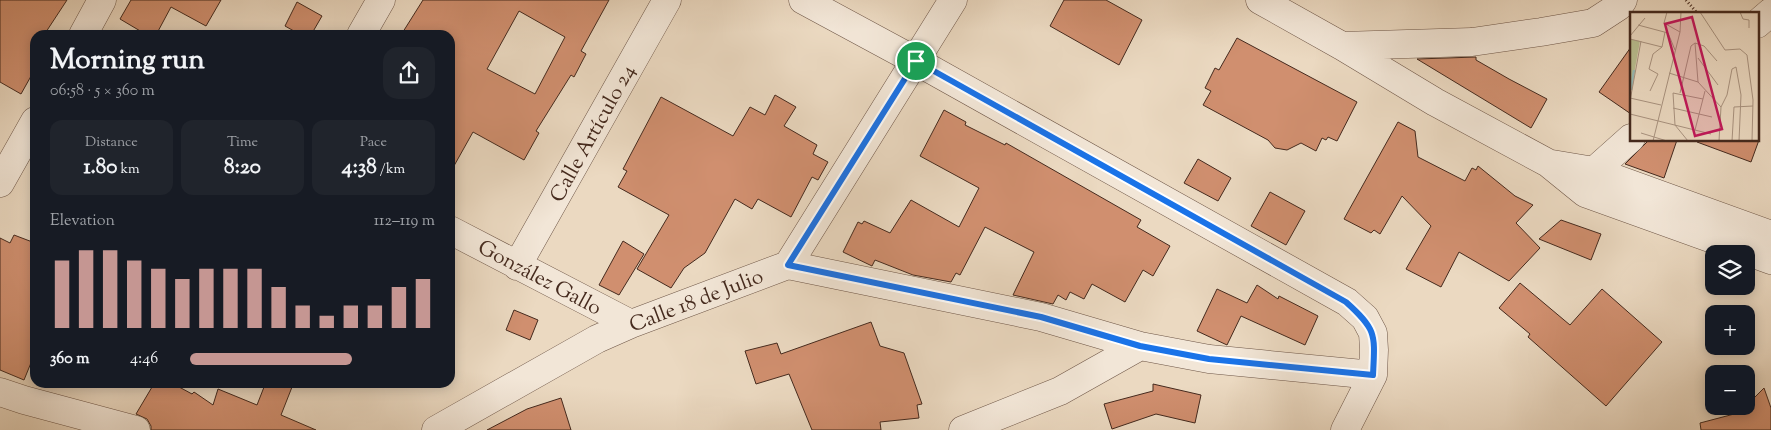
<!DOCTYPE html>
<html lang="en">
<head>
<meta charset="utf-8">
<style>
  :root { --surface:#171b24; --page:#20242c; --text:#f1f3f6; --muted:#9ea1a6; --accent:#c59692 }
  body { margin:0; font-family:"Sorts Mill Goudy",serif; background:var(--page); color:var(--text); height:100vh; display:flex; flex-direction:column; font-size:19px; white-space:nowrap }
  * { box-sizing:border-box; margin:0 }
  p { font-size:16px; color:var(--muted) }
  .icon { flex:none; width:28px; height:28px; fill:none; stroke:currentColor; stroke-width:2; stroke-linecap:round; stroke-linejoin:round }
  .map { position:relative; flex:1; overflow:hidden }
  .panel { position:absolute; left:30px; top:30px; width:425px; height:358px; display:flex; flex-direction:column; background:var(--surface); border-radius:15px; box-shadow:0 2px 12px #0003 }
  .panel>* { flex:none }
  .tools { position:absolute; left:1705px; top:245px; display:grid; gap:10px }
  .tools a { display:grid; place-items:center; width:50px; height:50px; border-radius:10px; background:var(--surface); box-shadow:0 2px 12px #0003; font-size:25px }
  .pin { position:absolute; display:grid; place-items:center; width:42px; height:42px; color:#fff; margin:-21px; border:2px solid #fff; border-radius:50%; box-shadow:0 1px 5px #0007 }
  .round { display:grid; place-items:center; flex:none; width:52px; height:52px; border-radius:15px; background:var(--page) }
  .overview { display:flex; align-items:center; justify-content:space-between; height:85px; padding:0 20px }
  h1 { font-size:28px; font-weight:800; line-height:38px }
  .figures { display:grid; grid-template-columns:repeat(3,1fr); gap:8px; height:85px; padding:5px 20px }
  .figures div { display:grid; align-content:center; border-radius:12px; background:var(--page); text-align:center }
  .figures b { font-size:21px; font-weight:800 }
  .figures small { font-size:14px; font-weight:400 }
  .figures p { font-size:14px }
  .chart { height:140px; padding:10px 20px }
  .chart p { display:flex; justify-content:space-between }
  .chart svg { width:100%; height:90px; margin-top:5px; stroke:var(--accent); stroke-width:6 }
  ul { padding:0 20px; list-style:none; font-size:16px }
  li { display:grid; grid-template-columns:80px 60px 1fr; align-items:center; height:38px }
  li i { height:12px; border-radius:6px; background:var(--accent) }
  .map>svg:first-child { display:block }
  .building { fill:#d08f6f; stroke:#452a1e; fill-rule:evenodd }
  .lines { fill:none; stroke-linecap:round; stroke-linejoin:round }
  .minor-casing { stroke:#6e5647; stroke-width:29 }
  .tertiary-casing { stroke:#6e5647; stroke-width:29 }
  .path { stroke:#452a1e; stroke-width:3; stroke-dasharray:1 2.5; stroke-linecap:butt }
  .minor { stroke:#f2e6d7; stroke-width:28 }
  .tertiary { stroke:#f2e6d7; stroke-width:28 }
  .route-casing { stroke:#fff; stroke-width:10 }
  .route { stroke:#1a73e8; stroke-width:6 }
  .labels { text-anchor:middle; stroke-width:4; stroke-linejoin:round; paint-order:stroke }
  .street-label { font-size:21px; fill:#452a1e; stroke:#f2e6d7 }
  .inset-river { fill:none; stroke:#98bab4; stroke-width:2.5 }
  .inset-road { fill:none; stroke:#a99380; stroke-width:1 }
  .view { fill:#c2185b; fill-opacity:0.15; stroke:#c2185b; stroke-width:2.5 }
  .inset-edge { fill:none; stroke:#452a1e; stroke-width:2.5 }
</style>
</head>
<body>
<div class="map">
<svg width="1771" height="430" viewBox="0 0 1771 430">
  <rect width="100%" height="100%" fill="#ebd9c1"/>
  <filter id="stains"><feTurbulence type="fractalNoise" baseFrequency=".004" numOctaves="4"/><feColorMatrix values="0 0 0 0 .2 0 0 0 0 .09 0 0 0 0 .02 0 0 0 .5 -.17"/></filter>
  <radialGradient id="worn" r=".72"><stop offset=".6" stop-color="#630" stop-opacity="0"/><stop offset="1" stop-color="#630" stop-opacity=".3"/></radialGradient>
  <path class="building" d="M 0,0 L 67,0 L 44,35 L 35,35 L 35,69 L 21,94 L 0,82 Z
    M 131,0 L 221,0 L 206,26 L 171,7 L 156,35 L 147,35 L 120,19 Z
    M 423,0 L 609,0 L 581,51 L 586,54 L 574,77 L 571,75 L 536,131 L 539,133 L 524,160 L 473,132 L 450,173 L 450,35 L 401,35 ZM 519,11 L 565,37 L 535,94 L 487,69 Z
    M 1064,0 L 1106,0 L 1142,20 L 1119,65 L 1050,26 Z
    M 297,2 L 322,16 L 311,35 L 301,35 L 285,26 Z
    M 1237,38 L 1357,102 L 1337,141 L 1328,137 L 1326,140 L 1322,138 L 1316,151 L 1301,143 L 1287,150 L 1275,148 L 1268,140 L 1203,105 L 1211,91 L 1205,88 L 1215,68 L 1219,70 Z
    M 1631,47 L 1631,114 L 1599,92 Z
    M 1476,57 L 1476,60 L 1509,79 L 1547,99 L 1531,128 L 1417,59 Z
    M 775,95 L 796,107 L 784,126 L 817,145 L 813,154 L 828,162 L 818,180 L 812,177 L 791,217 L 758,199 L 752,209 L 735,199 L 705,253 L 684,268 L 671,288 L 637,269 L 669,215 L 618,187 L 627,171 L 623,169 L 661,97 L 733,136 L 750,107 L 765,115 Z
    M 944,110 L 966,122 L 965,125 L 1005,145 L 1006,143 L 1141,220 L 1137,227 L 1170,246 L 1153,276 L 1143,270 L 1125,302 L 1092,284 L 1084,299 L 1070,292 L 1066,300 L 1058,295 L 1053,304 L 1013,295 L 1034,252 L 985,227 L 960,275 L 956,273 L 951,282 L 913,275 L 875,260 L 872,266 L 843,252 L 858,222 L 862,224 L 864,221 L 890,233 L 911,200 L 959,227 L 979,188 L 920,156 Z
    M 1398,122 L 1415,131 L 1418,157 L 1465,181 L 1472,168 L 1476,170 L 1478,166 L 1515,196 L 1533,205 L 1516,223 L 1540,248 L 1509,281 L 1459,252 L 1441,287 L 1406,269 L 1431,226 L 1402,196 L 1380,234 L 1374,230 L 1371,233 L 1344,219 Z
    M 1649,140 L 1677,140 L 1664,178 L 1625,164 Z
    M 1698,140 L 1759,140 L 1751,162 L 1697,142 Z
    M 1198,159 L 1231,178 L 1218,201 L 1184,183 Z
    M 1270,192 L 1305,211 L 1286,245 L 1251,226 Z
    M 1561,220 L 1601,234 L 1591,260 L 1539,239 Z
    M 14,235 L 35,243 L 35,353 L 24,380 L 0,370 L 0,238 L 10,243 Z
    M 623,241 L 644,254 L 619,295 L 599,285 Z
    M 1520,283 L 1570,325 L 1602,289 L 1662,342 L 1606,406 L 1528,337 L 1530,334 L 1499,308 Z
    M 1257,285 L 1278,299 L 1279,296 L 1318,316 L 1305,345 L 1241,316 L 1227,345 L 1197,331 L 1217,289 L 1247,303 Z
    M 514,310 L 538,320 L 530,340 L 506,330 Z
    M 871,322 L 880,346 L 904,353 L 922,404 L 917,405 L 919,418 L 880,422 L 881,430 L 812,430 L 789,374 L 756,384 L 745,351 L 777,343 L 781,354 Z
    M 155,382 L 170,382 L 192,394 L 194,392 L 213,405 L 218,389 L 257,405 L 266,382 L 294,382 L 281,415 L 316,430 L 151,430 L 151,426 L 147,419 L 136,414 Z
    M 1153,384 L 1201,395 L 1195,423 L 1156,414 L 1112,429 L 1104,404 L 1153,391 Z
    M 1764,388 L 1771,408 L 1771,430 L 1701,430 L 1700,423 L 1738,413 L 1736,409 L 1746,406 Z
    M 561,398 L 571,430 L 487,430 L 527,409 Z"/>
  <g class="lines">
    <g class="minor-casing">
      <path id="minor" d="M 803,0 L 916,61 L 1347,302 L 1365,318 L 1373,333 L 1374,350 L 1373,375 L 1345,430
        M 1757,24 L 1771,12
        M 83,35 L 102,0
        M 361,35 L 381,0
        M 0,183 L 35,121
        M 1586,191 L 1594,171 L 1631,138
        M 450,230 L 631,324
        M 788,265 L 1041,317 L 1140,346 L 1209,359 L 1373,375
        M 517,266 L 667,0
        M 0,392 L 24,400 L 136,430
        M 436,430 L 597,339 L 631,324 L 788,265 L 953,0
        M 963,430 L 1060,391 L 1140,346"/>
    </g>
    <g class="tertiary-casing">
      <path id="tertiary" d="M 1260,0 L 1342,46 L 1435,102 L 1548,163 L 1585,193 L 1771,260
        M 1342,46 L 1472,42 L 1541,32 L 1593,23 L 1619,6 L 1623,0
        M 1552,164 L 1594,171 L 1771,235"/>
    </g>
    <path class="path" d="M 1686,0 L 1698,14"/>
    <use href="#minor" class="minor"/>
    <use href="#tertiary" class="tertiary"/>
  </g>
  <g class="lines">
    <g class="route-casing">
      <path id="route" d="M 916,61 L 1346,302 C 1377,330 1375,334 1373,375 L 1209,359 L 1140,346 L 1041,317 L 788,265 Z"/>
    </g>
    <use href="#route" class="route"/>
  </g>
  <g class="labels">
    <g class="street-label">
      <text transform="translate(592 133) rotate(-61)" y="7">Calle Artículo 24</text>
      <text transform="translate(540 277) rotate(28)" y="7">González Gallo</text>
      <text transform="translate(696 300) rotate(-21)" y="7">Calle 18 de Julio</text>
    </g>
  </g>
  <g transform="translate(1630 12)">
    <rect width="129" height="129" fill="#ebd9c1"/>
    <path d="M 0,27 L 10,29 L 0,84 Z" fill="#babf91"/>
    <path class="inset-river" d="M 1,78 L 4,58"/>
    <path class="inset-road" d="M 37,0 L 34,11 L 50,20M 70,0 L 95,38 L 110,37 L 117,43 L 123,88 L 122,129M 110,0 L 113,7 L 119,8 L 119,16M 8,13 L 38,21 L 45,38M 0,24 L 15,6M 0,27 L 32,35M 65,31 L 68,70M 65,31 L 74,34 L 87,49M 68,46 L 88,73M 39,61 L 68,70 L 91,95M 20,79 L 28,62 L 19,57 L 23,42 L 32,35 L 35,20M 50,81 L 61,34 L 65,31M 0,86 L 31,93M 0,89 L 11,29M 43,96 L 82,105M 0,102 L 81,122M 65,118 L 75,79M 11,121 L 37,129M 23,129 L 50,20 L 51,0M 58,129 L 45,113 L 43,81 L 73,87M 89,129 L 91,95 L 97,83 L 102,57 L 106,55 L 111,83 L 109,129M 102,129 L 104,95 L 123,94"/>
    <path class="view" d="M 62,5 L 92,117 L 65,124 L 35,12 Z"/>
    <rect width="129" height="129" class="inset-edge"/>
  </g>
  <rect width="100%" height="100%" filter="url(#stains)"/>
  <rect width="100%" height="100%" fill="url(#worn)"/>
</svg>
<div class="tools">
<a><svg class="icon" aria-label="layers" viewBox="0 0 24 24"><path d="M12 4l9 5-9 5-9-5zM3 14l9 5 9-5"/></svg></a>
<a>+</a>
<a>−</a>
</div>
<div class="pin" style="left:916px;top:61px;background:#1e9e55"><svg class="icon" aria-label="arrive" viewBox="0 0 24 24"><path d="M6 21V4h12l-3 4 3 4H6"/></svg></div>
<section class="panel">
<div class="overview"><div><h1>Morning run</h1><p>06:58 · 5 × 360 m</p></div><a class="round"><svg class="icon" aria-label="share" viewBox="0 0 24 24"><path d="M12 15V3M7 8l5-5 5 5M5 13v7h14v-7"/></svg></a></div>
<div class="figures">
<div><p>Distance</p><b>1.80<small> km</small></b></div>
<div><p>Time</p><b>8:20</b></div>
<div><p>Pace</p><b>4:38<small> /km</small></b></div>
</div>
<div class="chart"><p><span>Elevation</span>112–119 m</p>
<svg viewBox="0 0 160 44" preserveAspectRatio="none"><path d="M5 44V11M15 44V6M25 44V6M35 44V11M45 44V15M55 44V20M65 44V15M75 44V15M85 44V15M95 44V24M105 44V33M115 44V38M125 44V33M135 44V33M145 44V24M155 44V20"/></svg>
</div>
<ul>
<li><b>360 m</b>4:46<i style="width:66%"></i></li>
</ul>
</section>
</div>
</body>
</html>
